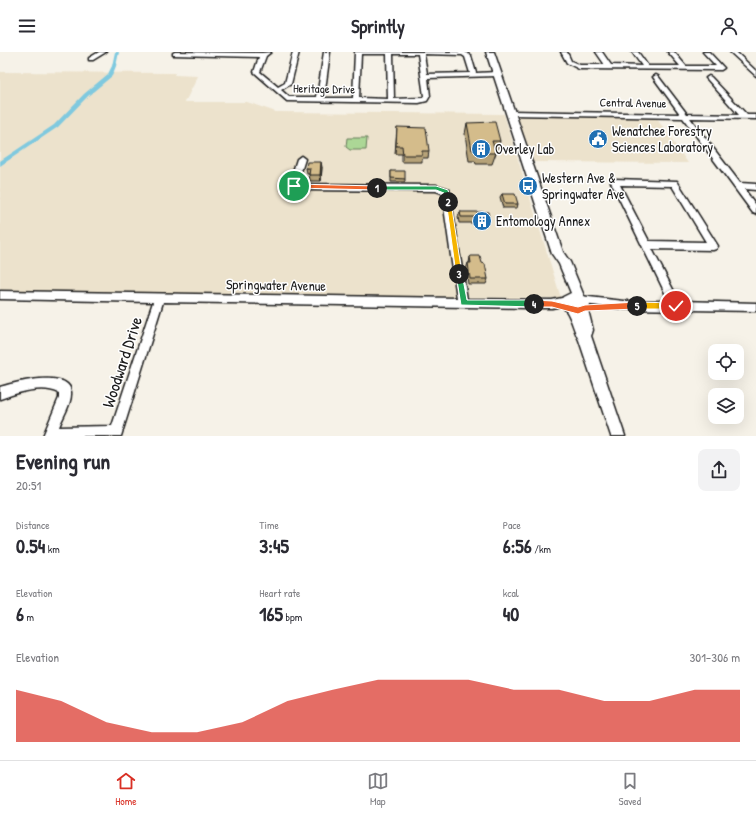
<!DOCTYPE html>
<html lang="en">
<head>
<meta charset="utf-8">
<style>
  :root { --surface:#fff; --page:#f2f2f3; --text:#2b2b33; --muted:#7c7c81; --line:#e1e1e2; --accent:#d93025 }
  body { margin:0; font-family:"Patrick Hand",sans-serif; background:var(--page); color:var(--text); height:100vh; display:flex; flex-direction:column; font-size:15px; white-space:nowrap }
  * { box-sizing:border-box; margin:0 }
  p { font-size:13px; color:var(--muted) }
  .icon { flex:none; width:22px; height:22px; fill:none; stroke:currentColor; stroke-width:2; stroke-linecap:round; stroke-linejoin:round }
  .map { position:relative; height:384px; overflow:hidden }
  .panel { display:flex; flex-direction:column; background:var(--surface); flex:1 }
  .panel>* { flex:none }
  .buttons { position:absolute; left:708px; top:292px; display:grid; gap:8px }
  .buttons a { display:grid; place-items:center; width:36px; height:36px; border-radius:8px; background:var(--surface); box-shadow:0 4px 16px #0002; font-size:20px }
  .pin { position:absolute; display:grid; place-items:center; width:34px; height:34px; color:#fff; margin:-17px; border:2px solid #fff; border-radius:50%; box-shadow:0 1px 4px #0007 }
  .km { position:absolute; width:20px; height:20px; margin:-10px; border-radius:50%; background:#222; color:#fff; font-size:11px; line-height:20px; text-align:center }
  .round { display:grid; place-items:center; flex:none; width:42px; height:42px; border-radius:8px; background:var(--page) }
  .summary { display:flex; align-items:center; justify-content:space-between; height:68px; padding:0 16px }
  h1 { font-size:22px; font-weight:700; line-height:30px }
  .figures { display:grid; grid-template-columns:repeat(3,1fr); gap:6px; height:68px; padding:4px 16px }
  .figures div { display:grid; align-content:center }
  .figures b { font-size:20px; font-weight:700 }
  .figures small { font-size:11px; font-weight:400 }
  .figures p { font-size:11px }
  .chart { height:112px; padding:8px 16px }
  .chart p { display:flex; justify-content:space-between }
  .chart svg { width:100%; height:72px; margin-top:4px; fill:var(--accent); opacity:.7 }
  header { display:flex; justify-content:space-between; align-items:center; height:52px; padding:0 16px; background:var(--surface); font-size:18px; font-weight:700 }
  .tab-bar { display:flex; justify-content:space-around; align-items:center; height:56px; border-top:1px solid var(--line); background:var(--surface); font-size:11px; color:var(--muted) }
  .tab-bar a { display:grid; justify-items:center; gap:2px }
  .tab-bar .on { color:var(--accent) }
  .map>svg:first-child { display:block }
  .built { fill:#ece2cc }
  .green { fill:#acd796; stroke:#647a59 }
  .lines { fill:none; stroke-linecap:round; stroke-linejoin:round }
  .canal { fill:#7fc9df; fill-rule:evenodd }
  .minor-casing { stroke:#1c1c1c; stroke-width:3 }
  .major-casing { stroke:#1c1c1c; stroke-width:3 }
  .minor { fill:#fff; fill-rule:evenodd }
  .major { fill:#fff; fill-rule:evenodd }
  .wall { fill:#b6a278; stroke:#1c1c1c }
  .shaded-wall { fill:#948461; stroke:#1c1c1c }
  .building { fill:#d4bc8b; stroke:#1c1c1c }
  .split-1 { fill:#f0652b; stroke:#fff }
  .split-2 { fill:#22a559; stroke:#fff }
  .split-3 { fill:#f5b400; stroke:#fff }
  .split-4 { fill:#22a559; stroke:#fff }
  .split-5 { fill:#f0652b; stroke:#fff }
  .split-6 { fill:#f5b400; stroke:#fff }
  .labels { text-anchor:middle; stroke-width:3; stroke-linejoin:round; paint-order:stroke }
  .far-street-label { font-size:12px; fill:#1c1c1c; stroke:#fff }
  .poi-label { font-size:14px; fill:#1c1c1c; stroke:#fff; text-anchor:start }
  .street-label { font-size:14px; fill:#1c1c1c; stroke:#fff }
  .near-street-label { font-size:17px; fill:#1c1c1c; stroke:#fff }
</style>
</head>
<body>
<header><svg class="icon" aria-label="menu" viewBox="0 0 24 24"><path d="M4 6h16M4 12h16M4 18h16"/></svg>Sprintly<svg class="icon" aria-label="person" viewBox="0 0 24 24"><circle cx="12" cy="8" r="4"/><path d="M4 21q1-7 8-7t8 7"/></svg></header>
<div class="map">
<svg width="756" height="384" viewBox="0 0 756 384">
  <rect width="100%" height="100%" fill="#f6f2e8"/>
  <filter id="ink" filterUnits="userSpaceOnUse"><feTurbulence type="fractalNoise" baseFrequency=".025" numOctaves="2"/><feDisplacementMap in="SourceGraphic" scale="8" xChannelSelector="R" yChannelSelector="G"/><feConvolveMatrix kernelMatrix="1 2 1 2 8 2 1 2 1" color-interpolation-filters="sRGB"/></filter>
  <g filter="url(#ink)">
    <path class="built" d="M 0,20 L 175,21 L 174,23 L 198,24 L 185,50 L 247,50 L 276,60 L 504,62 L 561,246 L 0,243 Z
      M 517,63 L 655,64 L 688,111 L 533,110 Z"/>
    <path class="green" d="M 347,86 L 367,86 L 366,98 L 350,98 L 346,95 Z"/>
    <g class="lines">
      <path class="canal" d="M 115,0 L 119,0 L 116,14 L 112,24 L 88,44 L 58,75 L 0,114 L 0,109 L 54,73 L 84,42 L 108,22 L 112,14 Z"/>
      <g class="minor-casing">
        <path id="minor" d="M 99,0 L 106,0 L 93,8 L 89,8 L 89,6 Z
          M 175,0 L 262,1 L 271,0 L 266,4 L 260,20 L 278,35 L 285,31 L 293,0 L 299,0 L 291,32 L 281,38 L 289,45 L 317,45 L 324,0 L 330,0 L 324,46 L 353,46 L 355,0 L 465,0 L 471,4 L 476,21 L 497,20 L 500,22 L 497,24 L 428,26 L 430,44 L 427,49 L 419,51 L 287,49 L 254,20 L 259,5 L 173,3 L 173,1 ZM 361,2 L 387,2 L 388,47 L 359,46 ZM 393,2 L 418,2 L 424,44 L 423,46 L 394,47 ZM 424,2 L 462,3 L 465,5 L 470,21 L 427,22 Z
          M 561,0 L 567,0 L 571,9 L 580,13 L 605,13 L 596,0 L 602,0 L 611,13 L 642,14 L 632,0 L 638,0 L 648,14 L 680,14 L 668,0 L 674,0 L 686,14 L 716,14 L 703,0 L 709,0 L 724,16 L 721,18 L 579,17 L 567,11 Z
          M 730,0 L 736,0 L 756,19 L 756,24 Z
          M 656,23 L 658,24 L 687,62 L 739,63 L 707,27 L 706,26 L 709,24 L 711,25 L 747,63 L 756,63 L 756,67 L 690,66 L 740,131 L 756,132 L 756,138 L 744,137 L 756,153 L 756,162 L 753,161 L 683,66 L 511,63 L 508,61 L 511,59 L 680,62 L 653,25 Z
          M 301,104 L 305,107 L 297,132 L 436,133 L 449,137 L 467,247 L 552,248 L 567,245 L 571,246 L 572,249 L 571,252 L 552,256 L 527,256 L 163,250 L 121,384 L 43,384 L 59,346 L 59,341 C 42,332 17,341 0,347 L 0,335 C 13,331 69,316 71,340 C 72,351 63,364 59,375 L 112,374 L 153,250 L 0,247 L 0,239 L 457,246 L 442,141 L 436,139 L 295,138 L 292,137 L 289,132 L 297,107 Z
          M 615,127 L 677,129 L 718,194 L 716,197 L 713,198 L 652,197 L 679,249 L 756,251 L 756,259 L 624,257 L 576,251 L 575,248 L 576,245 L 580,244 L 624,249 L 669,249 L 611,130 ZM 620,133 L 672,134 L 706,190 L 649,189 Z"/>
      </g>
      <g class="major-casing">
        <path id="major" d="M 486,0 L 494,0 L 563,200 L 570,210 L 584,244 L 587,246 L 590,254 L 588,258 L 593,278 L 591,284 L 625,384 L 611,384 L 579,288 C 574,279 572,268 567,260 C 564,257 563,254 561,249 L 563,245 L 571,241 L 559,212 L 552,202 Z"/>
      </g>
      <use href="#minor" class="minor"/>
      <use href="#major" class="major"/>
    </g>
    <path class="wall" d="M 467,71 L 500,89 L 497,100 L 495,100 L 496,101 L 492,112 L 476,112 L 475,109 L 469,109 L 465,82 Z
      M 397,75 L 429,99 L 428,106 L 422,106 L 422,110 L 402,110 L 402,102 L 395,102 Z
      M 322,115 L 321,129 L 310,129 L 309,122 L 307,122 L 306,116 Z
      M 391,119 L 405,127 L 405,130 L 391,130 Z
      M 502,142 L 518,152 L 517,156 L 503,156 L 500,145 Z
      M 460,160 L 489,166 L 487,172 L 485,172 L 484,174 L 477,174 L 476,171 L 459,171 L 458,165 Z
      M 470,205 L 488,227 L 486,232 L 468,232 L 466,217 L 468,211 L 469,211 Z"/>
    <path class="shaded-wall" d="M 321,110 L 322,115 L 321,129 L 320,123 Z"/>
    <path class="building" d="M 495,70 L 500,89 L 492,89 L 496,101 L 479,101 L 478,98 L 472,98 L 467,71 Z
      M 397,75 L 426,76 L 429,99 L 422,99 L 422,103 L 403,103 L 402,94 L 396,94 Z
      M 307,110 L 321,110 L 320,123 L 309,123 L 310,116 L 306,116 Z
      M 391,119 L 405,119 L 405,127 L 391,126 Z
      M 502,142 L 515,142 L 518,152 L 505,152 Z
      M 460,160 L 488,160 L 489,166 L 485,166 L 486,169 L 478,169 L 477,165 L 461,165 Z
      M 471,204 L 480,204 L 482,211 L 485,212 L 488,227 L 470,227 L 468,211 L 471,211 L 470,205 Z"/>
  </g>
  <path class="split-1" d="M 292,132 L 377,134 L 380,136 L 377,138 L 294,136 L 292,135 Z"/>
  <path class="split-2" d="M 375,134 L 436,134 L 448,138 L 451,150 L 450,152 L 446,152 L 444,141 L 436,138 L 377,138 L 374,136 Z"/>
  <path class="split-3" d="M 446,148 L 450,148 L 451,150 L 462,222 L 459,225 L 456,222 Z"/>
  <path class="split-4" d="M 459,219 L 462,222 L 467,248 L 534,248 L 538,252 L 534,255 L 461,253 L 456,222 Z"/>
  <path class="split-5" d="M 534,248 L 552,249 L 578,255 L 585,253 L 637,250 L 641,254 L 637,257 L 585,259 L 578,262 L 552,255 L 534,255 L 530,252 Z"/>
  <path class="split-6" d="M 637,250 L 676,251 L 679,254 L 676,257 L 637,257 L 633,254 Z"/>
  <defs>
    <g id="civic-disc" transform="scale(1)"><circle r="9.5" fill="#1f6fb2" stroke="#fff"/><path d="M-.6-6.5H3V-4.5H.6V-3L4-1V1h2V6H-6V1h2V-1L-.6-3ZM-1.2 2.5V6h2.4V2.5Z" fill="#fff"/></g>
    <g id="building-disc" transform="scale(1)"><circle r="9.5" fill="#1f6fb2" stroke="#fff"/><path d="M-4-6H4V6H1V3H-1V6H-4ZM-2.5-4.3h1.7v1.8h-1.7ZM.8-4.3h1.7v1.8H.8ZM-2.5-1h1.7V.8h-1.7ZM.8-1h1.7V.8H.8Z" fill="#fff"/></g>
    <g id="bus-disc" transform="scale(1)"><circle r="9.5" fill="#1f6fb2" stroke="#fff"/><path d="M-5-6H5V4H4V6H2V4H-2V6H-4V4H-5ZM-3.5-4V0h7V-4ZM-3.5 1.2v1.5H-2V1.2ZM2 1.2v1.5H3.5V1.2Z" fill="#fff"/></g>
  </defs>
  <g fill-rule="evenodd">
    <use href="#civic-disc" x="598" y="87"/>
    <use href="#building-disc" x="481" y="97"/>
    <use href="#bus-disc" x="528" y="134"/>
    <use href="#building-disc" x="482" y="169"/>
  </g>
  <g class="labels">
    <g class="far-street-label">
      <text transform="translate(324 37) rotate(1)" y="4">Heritage Drive</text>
      <text transform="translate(633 51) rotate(1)" y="4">Central Avenue</text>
    </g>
    <g class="poi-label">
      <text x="612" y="84">Wenatchee Forestry<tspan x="612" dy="16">Sciences Laboratory</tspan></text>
      <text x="495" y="102">Overley Lab</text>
      <text x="542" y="131">Western Ave &amp;<tspan x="542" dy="16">Springwater Ave</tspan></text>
      <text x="496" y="174">Entomology Annex</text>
    </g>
    <g class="street-label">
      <text transform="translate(276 233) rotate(1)" y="5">Springwater Avenue</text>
    </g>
    <g class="near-street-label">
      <text transform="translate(122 310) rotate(-72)" y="6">Woodward Drive</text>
    </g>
  </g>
</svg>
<div class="buttons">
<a><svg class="icon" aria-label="locate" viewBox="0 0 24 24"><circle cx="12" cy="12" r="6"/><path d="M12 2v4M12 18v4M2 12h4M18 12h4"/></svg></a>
<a><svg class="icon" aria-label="layers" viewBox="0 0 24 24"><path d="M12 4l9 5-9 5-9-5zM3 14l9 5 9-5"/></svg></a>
</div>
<div class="pin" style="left:294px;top:134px;background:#1e9e55"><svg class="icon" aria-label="arrive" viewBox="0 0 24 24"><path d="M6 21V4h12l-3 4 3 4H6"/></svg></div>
<div class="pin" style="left:676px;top:254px;background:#d93025"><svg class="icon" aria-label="check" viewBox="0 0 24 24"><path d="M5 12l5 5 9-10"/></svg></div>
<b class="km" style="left:377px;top:136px">1</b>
<b class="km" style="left:448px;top:150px">2</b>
<b class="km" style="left:459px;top:222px">3</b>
<b class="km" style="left:534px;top:252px">4</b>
<b class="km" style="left:637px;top:254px">5</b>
</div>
<section class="panel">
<div class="summary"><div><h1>Evening run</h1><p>20:51</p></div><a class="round"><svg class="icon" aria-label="share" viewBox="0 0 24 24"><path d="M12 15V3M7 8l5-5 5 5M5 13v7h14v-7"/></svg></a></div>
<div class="figures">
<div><p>Distance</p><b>0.54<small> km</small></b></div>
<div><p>Time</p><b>3:45</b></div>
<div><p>Pace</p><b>6:56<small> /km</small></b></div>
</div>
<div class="figures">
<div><p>Elevation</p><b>6<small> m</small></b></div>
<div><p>Heart rate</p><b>165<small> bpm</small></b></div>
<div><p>kcal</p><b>40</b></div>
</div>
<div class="chart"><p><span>Elevation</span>301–306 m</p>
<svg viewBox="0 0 160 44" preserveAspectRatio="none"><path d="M0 44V12L10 19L20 32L30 38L40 38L50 32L60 19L70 12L80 6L90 6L100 6L110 12L120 12L130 19L140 19L150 12L160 12V44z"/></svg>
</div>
</section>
<nav class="tab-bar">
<a class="on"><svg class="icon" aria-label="home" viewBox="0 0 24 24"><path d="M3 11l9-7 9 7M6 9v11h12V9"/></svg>Home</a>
<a><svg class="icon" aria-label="map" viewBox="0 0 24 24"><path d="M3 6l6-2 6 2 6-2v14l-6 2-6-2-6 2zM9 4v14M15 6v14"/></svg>Map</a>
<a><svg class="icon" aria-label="saved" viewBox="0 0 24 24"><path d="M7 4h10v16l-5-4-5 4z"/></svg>Saved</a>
</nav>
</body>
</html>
